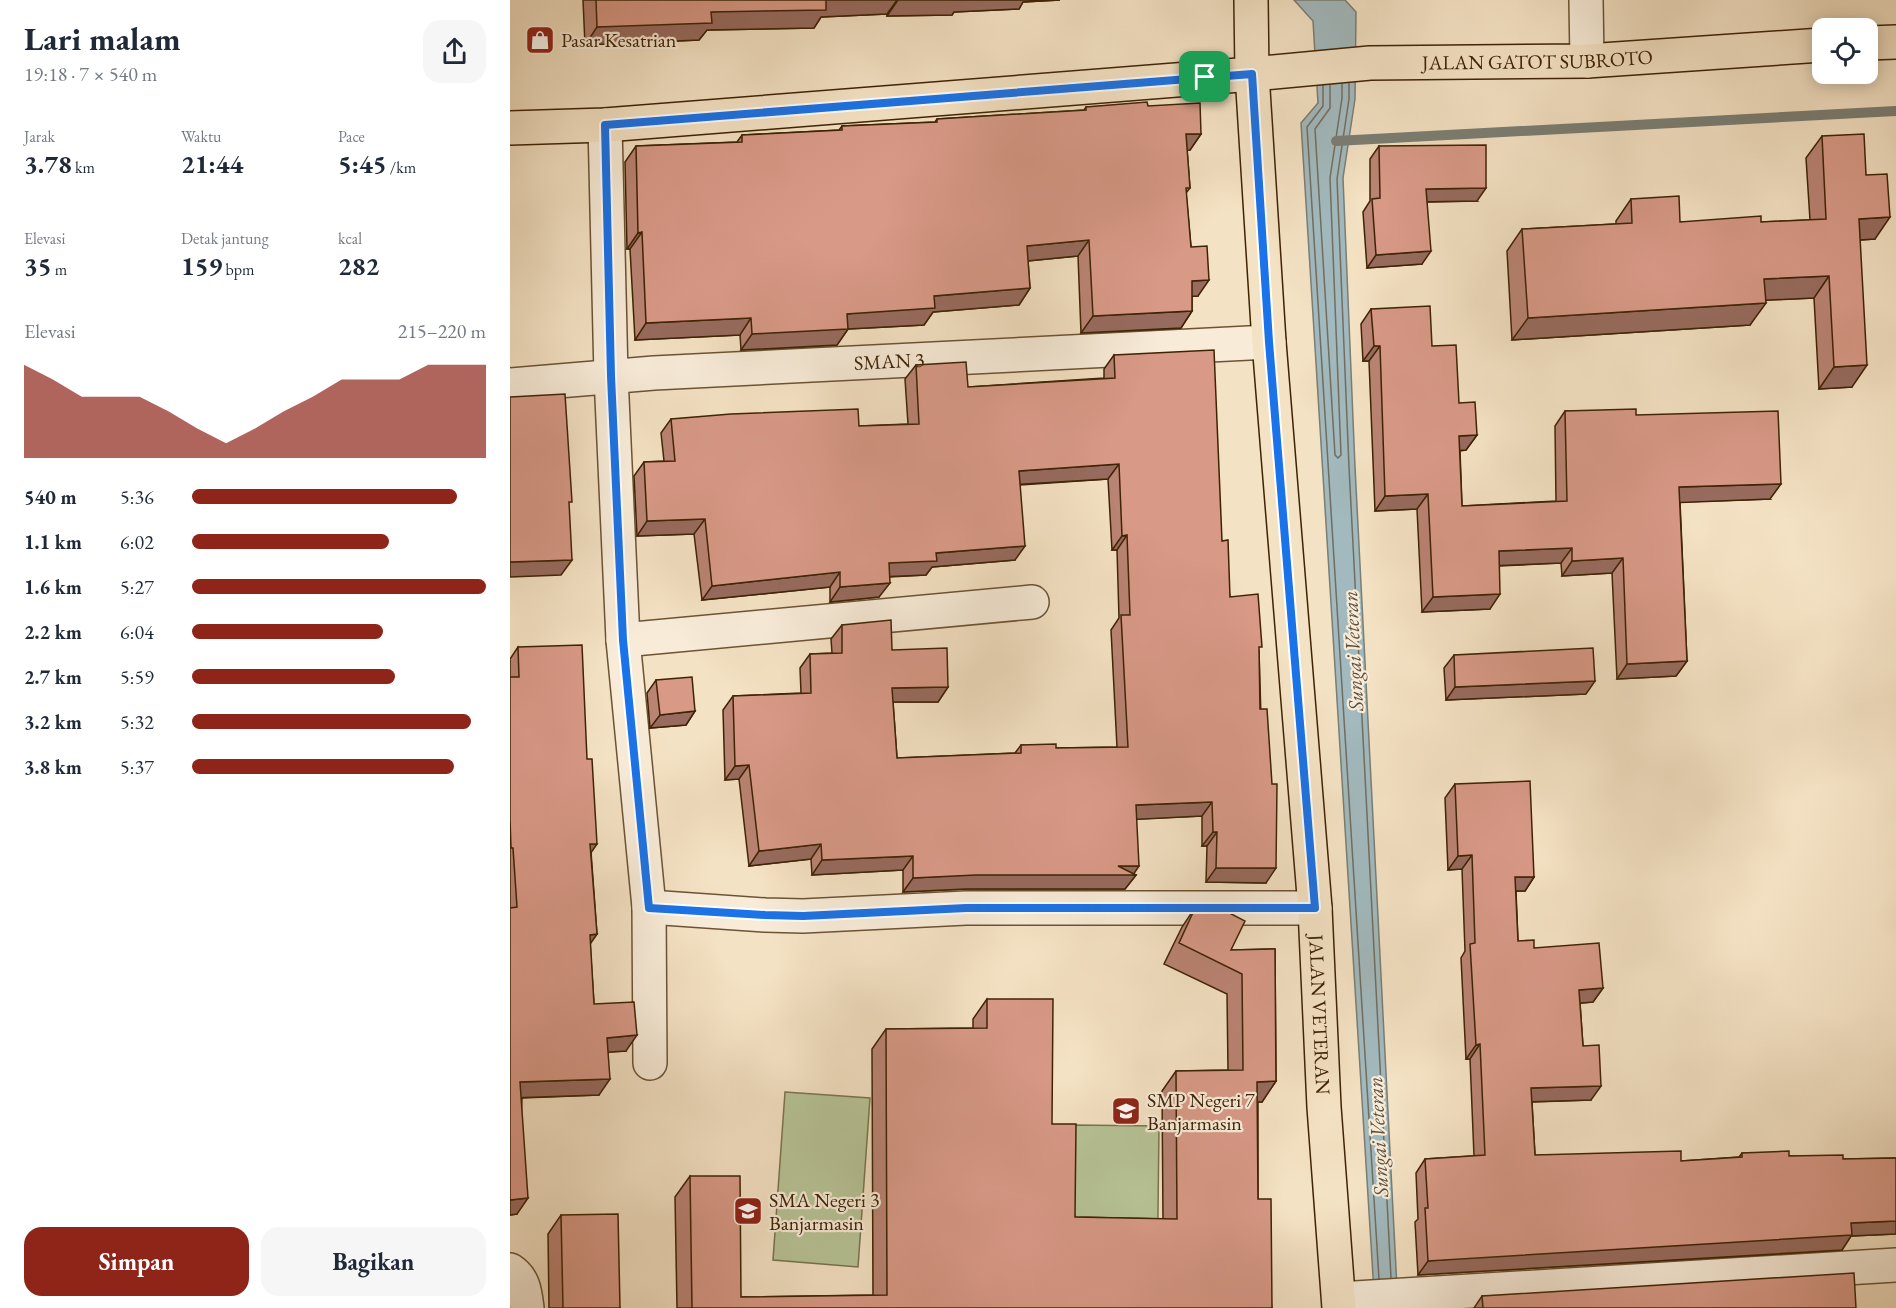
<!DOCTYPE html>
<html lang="id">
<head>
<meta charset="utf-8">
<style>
  :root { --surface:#fff; --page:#f6f6f7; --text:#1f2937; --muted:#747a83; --accent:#8f2418 }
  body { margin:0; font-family:"EB Garamond",serif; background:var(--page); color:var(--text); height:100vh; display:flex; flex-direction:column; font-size:22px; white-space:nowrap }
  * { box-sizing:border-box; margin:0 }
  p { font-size:20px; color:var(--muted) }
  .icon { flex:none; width:33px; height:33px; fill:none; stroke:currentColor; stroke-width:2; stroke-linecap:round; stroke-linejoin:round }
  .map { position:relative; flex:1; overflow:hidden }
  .drawer { display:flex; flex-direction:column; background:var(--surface); width:510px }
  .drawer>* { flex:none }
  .controls { position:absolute; left:1302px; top:18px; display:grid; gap:12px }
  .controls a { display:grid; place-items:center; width:66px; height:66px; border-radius:12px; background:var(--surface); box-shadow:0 3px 15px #0003; font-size:30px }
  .pin { position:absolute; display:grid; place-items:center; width:51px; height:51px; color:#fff; margin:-26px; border-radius:12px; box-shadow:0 3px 9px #0006 }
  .round { display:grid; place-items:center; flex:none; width:63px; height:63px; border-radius:18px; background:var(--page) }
  .summary { display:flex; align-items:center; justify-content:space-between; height:102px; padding:0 24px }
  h1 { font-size:33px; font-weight:700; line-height:45px }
  .stats { display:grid; grid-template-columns:repeat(3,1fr); gap:9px; height:102px; padding:6px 24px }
  .stats div { display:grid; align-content:center }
  .stats b { font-size:26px; font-weight:700 }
  .stats small { font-size:16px; font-weight:400 }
  .stats p { font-size:16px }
  .chart { height:168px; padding:12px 24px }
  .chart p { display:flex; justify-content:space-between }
  .chart svg { width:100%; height:108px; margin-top:6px; fill:var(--accent); opacity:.7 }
  .action { display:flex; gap:12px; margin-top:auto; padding:12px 24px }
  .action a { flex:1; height:69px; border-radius:18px; background:var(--accent); color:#fff; font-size:24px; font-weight:700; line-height:69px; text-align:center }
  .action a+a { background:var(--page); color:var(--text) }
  ul { padding:0 24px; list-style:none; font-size:20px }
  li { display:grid; grid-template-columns:96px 72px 1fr; align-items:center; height:45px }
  li i { height:15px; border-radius:8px; background:var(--accent) }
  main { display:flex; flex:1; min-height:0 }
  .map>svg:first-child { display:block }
  .green { fill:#b7c497; stroke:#7a744e; stroke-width:1.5 }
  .water { fill:#a2babf; stroke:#7a7e74; stroke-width:1.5 }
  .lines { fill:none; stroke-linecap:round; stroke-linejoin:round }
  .shore { stroke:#706e62; stroke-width:1.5 }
  .stream { stroke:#7a7e74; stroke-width:10 }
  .minor-casing { stroke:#6c5334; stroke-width:36 }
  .major-casing { stroke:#3e2304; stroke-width:36 }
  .minor { stroke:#f8ecd9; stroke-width:33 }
  .major { stroke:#f4e2c4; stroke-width:33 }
  .wall { fill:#ba8474; stroke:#3e2304; stroke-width:1.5 }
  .shaded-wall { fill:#976b5e; stroke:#3e2304; stroke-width:1.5 }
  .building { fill:#d89987; stroke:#3e2304; stroke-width:1.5 }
  .route-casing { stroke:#fff; stroke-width:12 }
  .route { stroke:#1a73e8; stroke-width:8 }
  .labels { text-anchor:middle; stroke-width:4.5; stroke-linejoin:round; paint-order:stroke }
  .poi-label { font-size:20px; fill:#3e2304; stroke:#f8ecd9; text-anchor:start }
  .street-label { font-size:20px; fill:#3e2304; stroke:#f8ecd9 }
  .water-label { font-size:21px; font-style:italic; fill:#5c503c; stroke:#f8ecd9 }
</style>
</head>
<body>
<main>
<section class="drawer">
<div class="summary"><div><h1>Lari malam</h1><p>19:18 · 7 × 540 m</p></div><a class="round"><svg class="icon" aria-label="share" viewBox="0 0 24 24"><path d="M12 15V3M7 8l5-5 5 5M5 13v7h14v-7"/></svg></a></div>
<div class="stats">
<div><p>Jarak</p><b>3.78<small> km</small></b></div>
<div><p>Waktu</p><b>21:44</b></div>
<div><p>Pace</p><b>5:45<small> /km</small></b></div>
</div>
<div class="stats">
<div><p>Elevasi</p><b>35<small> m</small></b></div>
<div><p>Detak jantung</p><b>159<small> bpm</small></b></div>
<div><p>kcal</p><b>282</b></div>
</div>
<div class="chart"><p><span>Elevasi</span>215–220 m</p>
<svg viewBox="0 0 160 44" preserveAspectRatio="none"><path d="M0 44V6L10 12L20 19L30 19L40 19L50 25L60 32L70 38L80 32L90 25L100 19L110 12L120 12L130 12L140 6L150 6L160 6V44z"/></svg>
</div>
<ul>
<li><b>540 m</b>5:36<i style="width:90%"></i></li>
<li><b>1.1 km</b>6:02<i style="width:67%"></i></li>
<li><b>1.6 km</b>5:27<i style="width:100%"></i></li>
<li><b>2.2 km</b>6:04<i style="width:65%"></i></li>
<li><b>2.7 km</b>5:59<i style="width:69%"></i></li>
<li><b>3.2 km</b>5:32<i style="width:95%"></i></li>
<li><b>3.8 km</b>5:37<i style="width:89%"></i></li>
</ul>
<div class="action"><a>Simpan</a><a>Bagikan</a></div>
</section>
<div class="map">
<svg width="1386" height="1308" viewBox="0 0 1386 1308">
  <rect width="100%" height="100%" fill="#f4e2c4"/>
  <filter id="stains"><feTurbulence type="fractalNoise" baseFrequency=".00333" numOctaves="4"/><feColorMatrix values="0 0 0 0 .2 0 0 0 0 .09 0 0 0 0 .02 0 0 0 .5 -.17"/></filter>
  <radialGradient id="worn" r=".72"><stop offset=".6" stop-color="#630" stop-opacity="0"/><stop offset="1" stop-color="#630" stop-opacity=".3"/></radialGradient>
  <path class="green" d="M 275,1092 L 360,1098 L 348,1267 L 263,1260 Z
    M 563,1125 L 649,1126 L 647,1296 L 561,1294 Z"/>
  <path class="water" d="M 784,0 L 835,0 L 846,12 L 845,99 L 833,178 L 845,467 L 888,1308 L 865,1308 L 791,123 L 808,103 L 803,21 Z"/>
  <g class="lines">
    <path class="shore" d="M 839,83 L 839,99 L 827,179 L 839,467 L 881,1278
      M 813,85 L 813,106 L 797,127 L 869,1279
      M 820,85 L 820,108 L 805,129 L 825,455 L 828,458 L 831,455 L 820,178 L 832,98 L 832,84"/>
    <path class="stream" d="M 826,141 L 1386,111"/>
    <g class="minor-casing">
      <g id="minor">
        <path d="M 1076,0 L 1077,61"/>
        <path d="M 95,125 L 101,376 L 113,640 L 139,907 L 140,1063"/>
        <path id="s1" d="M 0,385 L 144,373 L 759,342"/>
        <path d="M 113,640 L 522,602"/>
        <path d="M 139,907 L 255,915 L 293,916 L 456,908 L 805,908"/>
        <path d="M 0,1270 C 14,1279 15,1292 17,1308"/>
        <path d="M 829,1299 L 1386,1265"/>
      </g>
    </g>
    <g class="major-casing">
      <g id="major">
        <path id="s2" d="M 741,0 L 742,74 L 759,342 L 805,908 L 814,1107 L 829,1308"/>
        <path d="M 1358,43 L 1386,42"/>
        <path id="s3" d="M 0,128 L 95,125 L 742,74 L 860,63 L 1077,61 L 1312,45"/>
      </g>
    </g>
    <use href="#minor" class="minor"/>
    <use href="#major" class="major"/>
  </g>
  <path class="wall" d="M 73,0 L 550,0 L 513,2 L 509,9 L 444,12 L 442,15 L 377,16 L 377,14 L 311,17 L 304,28 L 197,30 L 189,40 L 75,45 Z
    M 638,106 L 691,134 L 680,150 L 677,150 L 680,188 L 676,193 L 681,247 L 688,296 L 682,296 L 682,311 L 671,328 L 571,333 L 568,256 L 518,261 L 520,288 L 509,305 L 423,312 L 414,325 L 338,329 L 327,345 L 231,350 L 230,335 L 125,340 L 120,249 L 117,249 L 115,162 L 126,146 L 227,142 L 232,135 L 329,130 L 332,126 L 425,122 L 427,119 L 574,110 L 576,107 Z
    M 1312,136 L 1356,175 L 1365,239 L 1350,240 L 1342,387 L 1309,389 L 1304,298 L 1256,300 L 1240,325 L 1002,340 L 997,251 L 1012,229 L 1106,224 L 1106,221 L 1121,199 L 1170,222 L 1251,222 L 1300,220 L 1296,158 Z
    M 869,146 L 967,201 L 917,202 L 912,264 L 857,268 L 853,212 L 860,201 L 860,159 Z
    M 861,309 L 922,346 L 949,403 L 967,435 L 956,450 L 950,451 L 952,506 L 1046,501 L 1045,426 L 1055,411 L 1126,415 L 1260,499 L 1170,502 L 1177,661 L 1166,676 L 1107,679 L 1102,573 L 1052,576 L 1051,563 L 989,566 L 980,609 L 912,612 L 907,509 L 865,511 L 859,361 L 853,361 L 851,324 Z
    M 604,355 L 712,541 L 720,597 L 749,651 L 756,883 L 696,882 L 697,846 L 692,846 L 692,816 L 626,819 L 623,874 L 626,875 L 615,889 L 456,889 L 393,892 L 393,870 L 302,875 L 301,859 L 239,866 L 229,779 L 215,780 L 213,710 L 223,696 L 291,693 L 290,668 L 300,654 L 322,653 L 321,639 L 332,625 L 382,650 L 438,687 L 428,702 L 383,702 L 387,758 L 505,753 L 511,745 L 546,748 L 607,747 L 601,630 L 609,618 L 607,550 L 602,550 L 598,479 L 510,485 L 505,560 L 422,567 L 416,575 L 379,577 L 369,597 L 320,602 L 320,587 L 192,600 L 184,534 L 127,536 L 124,476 L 134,462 L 154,461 L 151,433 L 161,419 L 349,426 L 398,424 L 395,379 L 406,365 L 458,387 L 594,378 L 594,369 Z
    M 8,647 L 81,852 L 87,934 L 80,943 L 84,1004 L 116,1051 L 98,1052 L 89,1095 L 12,1098 L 7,1214 L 0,1215 L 0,659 Z
    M 944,655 L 1076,694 L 936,700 L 934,668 Z
    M 146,680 L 185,711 L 176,725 L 140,728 L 137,693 Z
    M 945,784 L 1024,877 L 1015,891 L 1006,891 L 1008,941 L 1024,948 L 1093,988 L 1083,1002 L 1070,1003 L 1073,1046 L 1081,1100 L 1022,1102 L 1025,1155 L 1171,1161 L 1229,1157 L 1232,1153 L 1333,1159 L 1386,1158 L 1386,1234 L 1341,1236 L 1332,1250 L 908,1275 L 905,1222 L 908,1219 L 906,1173 L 915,1159 L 964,1156 L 960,1059 L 956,1059 L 951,958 L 955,951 L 952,869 L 938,870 L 935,798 Z
    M 686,906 L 721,950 L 765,949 L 766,1081 L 752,1102 L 748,1102 L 748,1199 L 762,1308 L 167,1308 L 165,1197 L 180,1176 L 231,1297 L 363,1295 L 362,1049 L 376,1029 L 463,1028 L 463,1019 L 477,999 L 542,1124 L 565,1217 L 653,1219 L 652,1091 L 666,1071 L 718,1070 L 717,994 L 654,964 L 672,927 Z
    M 51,1215 L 110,1308 L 39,1308 L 38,1234 Z
    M 972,1296 L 1346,1308 L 964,1308 Z"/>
  <path class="shaded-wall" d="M 315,0 L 387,0 L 377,14 L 311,17 L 304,28 L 197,30 L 189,40 L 75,45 L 87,27 L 201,12 Z
    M 388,0 L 550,0 L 513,2 L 509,9 L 444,12 L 442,15 L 377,16 Z
    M 676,134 L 691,134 L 680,150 L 665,151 Z
    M 976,188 L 967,201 L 907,202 L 916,189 Z
    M 1380,217 L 1365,239 L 1334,241 L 1349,219 Z
    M 132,232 L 120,249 L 117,249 L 128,233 Z
    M 579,240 L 568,256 L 506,262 L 517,246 Z
    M 921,251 L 912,264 L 857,268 L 866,255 Z
    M 1319,276 L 1304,298 L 1239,301 L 1254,279 Z
    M 699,280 L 688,296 L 671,297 L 682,281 Z
    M 520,288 L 509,305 L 423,312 L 414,325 L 338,329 L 327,345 L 231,350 L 242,334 L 424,296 Z
    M 1256,303 L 1240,325 L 1002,340 L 1018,318 Z
    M 682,311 L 671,328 L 571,333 L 583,316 Z
    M 241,318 L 230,335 L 125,340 L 136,323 Z
    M 864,346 L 870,346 L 859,361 L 853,361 Z
    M 1357,365 L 1342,387 L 1309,389 L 1324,367 Z
    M 967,435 L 956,450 L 939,451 L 949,436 Z
    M 609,464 L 598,479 L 499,485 L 509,471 Z
    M 1271,484 L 1260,499 L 1159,503 L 1169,487 Z
    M 918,494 L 907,509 L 865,511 L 875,496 Z
    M 195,519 L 184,534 L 127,536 L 137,521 Z
    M 617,535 L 607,550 L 602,550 L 612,536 Z
    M 515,546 L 505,560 L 422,567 L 416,575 L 369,577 L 379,563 L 426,553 Z
    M 1062,548 L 1051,563 L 978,566 L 989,551 Z
    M 1113,558 L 1102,573 L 1052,576 L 1062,561 Z
    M 62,560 L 51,575 L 0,577 L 0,562 Z
    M 330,572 L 320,587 L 192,600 L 202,586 Z
    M 380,583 L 369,597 L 320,602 L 330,587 Z
    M 990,594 L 980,609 L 912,612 L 923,597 Z
    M 1177,661 L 1166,676 L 1107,679 L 1117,664 Z
    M 1085,681 L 1076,694 L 936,700 L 945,687 Z
    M 438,687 L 428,702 L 372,702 L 382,688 Z
    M 185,711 L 176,725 L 140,728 L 150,715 Z
    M 239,765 L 229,779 L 215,780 L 225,766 Z
    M 702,802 L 692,816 L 615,820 L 626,805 Z
    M 703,832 L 707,832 L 697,846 L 692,846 Z
    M 80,844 L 87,844 L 76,860 Z
    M 311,844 L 301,859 L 239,866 L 249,851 Z
    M 962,855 L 952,869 L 938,870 L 948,856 Z
    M 403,856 L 393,870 L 302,875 L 312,860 Z
    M 608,866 L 629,866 L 623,875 L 626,875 L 615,889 L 456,889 L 393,892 L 403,878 Z
    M 706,868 L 766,868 L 756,883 L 696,882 Z
    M 1005,877 L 1024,877 L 1015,891 L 995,891 Z
    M 87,934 L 76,950 L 80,935 Z
    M 1093,988 L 1083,1002 L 1060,1004 L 1069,990 Z
    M 127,1035 L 116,1051 L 86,1053 L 97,1038 Z
    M 970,1044 L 960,1059 L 956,1059 L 966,1045 Z
    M 100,1079 L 89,1095 L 0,1098 L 10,1082 Z
    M 766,1081 L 752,1102 L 733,1102 L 747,1082 Z
    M 1091,1086 L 1081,1100 L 1011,1102 L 1021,1088 Z
    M 18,1198 L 7,1214 L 0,1215 L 0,1200 Z
    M 1386,1221 L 1386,1234 L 1341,1236 L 1332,1250 L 908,1275 L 918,1261 L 1341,1223 Z"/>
  <path class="building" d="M 86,0 L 316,0 L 316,10 L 201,12 L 202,23 L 87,27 Z
    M 637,102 L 638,106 L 690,103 L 691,134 L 676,134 L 680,188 L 676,188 L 681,247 L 697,246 L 699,280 L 682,281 L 682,311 L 583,316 L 579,240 L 517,246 L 520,288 L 424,296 L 425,308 L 337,314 L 338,329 L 242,334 L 241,318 L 136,323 L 132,232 L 128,233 L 126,146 L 232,142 L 232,135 L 332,130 L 332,126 L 427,122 L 427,119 L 576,110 L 576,107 Z
    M 1354,134 L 1356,175 L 1377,174 L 1380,217 L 1349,219 L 1357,365 L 1324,367 L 1319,276 L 1254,279 L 1256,303 L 1018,318 L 1012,229 L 1122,223 L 1121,199 L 1169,196 L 1170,222 L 1251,216 L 1251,222 L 1316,219 L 1312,136 Z
    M 976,145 L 976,188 L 916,189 L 921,251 L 866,255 L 862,199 L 870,198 L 869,146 Z
    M 920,306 L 922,346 L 946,345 L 949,403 L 965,402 L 967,435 L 949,436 L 952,506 L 1057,501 L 1055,411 L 1126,409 L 1126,415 L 1268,411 L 1271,484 L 1169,487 L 1177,661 L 1117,664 L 1113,558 L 1062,561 L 1062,548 L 989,551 L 990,594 L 923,597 L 918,494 L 875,496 L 870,346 L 864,346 L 861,309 Z
    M 704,350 L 712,541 L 718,540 L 720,597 L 748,594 L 752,647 L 749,647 L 750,709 L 757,709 L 762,784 L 767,784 L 766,868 L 706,868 L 707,832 L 703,832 L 702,802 L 626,805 L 629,866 L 608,866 L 626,875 L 466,875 L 403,878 L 403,856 L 312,860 L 311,844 L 249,851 L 239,765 L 225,766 L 223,696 L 301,693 L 300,654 L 332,653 L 332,625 L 381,620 L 382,650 L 437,648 L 438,687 L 382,688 L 387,758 L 511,753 L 511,745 L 546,744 L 546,748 L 618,747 L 611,615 L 620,615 L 617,535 L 612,536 L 609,464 L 509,471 L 515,546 L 426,553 L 427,561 L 379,563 L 380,583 L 330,587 L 330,572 L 202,586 L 195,519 L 137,521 L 134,462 L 165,461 L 161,419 L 221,414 L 348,409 L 349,426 L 409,424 L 406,365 L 456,362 L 458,387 L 605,378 L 604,355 Z
    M 55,394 L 62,502 L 59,502 L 62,560 L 0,562 L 0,397 Z
    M 72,645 L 77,759 L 82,759 L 87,844 L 80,844 L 87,934 L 80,935 L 84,1004 L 124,1002 L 127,1035 L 97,1038 L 100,1079 L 10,1082 L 18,1198 L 0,1200 L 0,908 L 7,907 L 3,848 L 1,848 L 0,819 L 0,677 L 9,677 L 8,647 Z
    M 1083,648 L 1085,681 L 945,687 L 944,655 Z
    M 182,677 L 185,711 L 150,715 L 146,680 Z
    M 1020,781 L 1024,877 L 1005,877 L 1008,941 L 1024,940 L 1024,948 L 1089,943 L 1093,988 L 1069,990 L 1073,1046 L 1089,1045 L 1091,1086 L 1021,1088 L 1025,1155 L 1171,1151 L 1171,1161 L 1232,1157 L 1232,1153 L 1279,1151 L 1279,1156 L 1333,1155 L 1333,1159 L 1386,1158 L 1386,1221 L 1341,1223 L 1342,1235 L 918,1261 L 915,1208 L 918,1208 L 915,1159 L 975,1155 L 970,1044 L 966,1045 L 960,944 L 965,943 L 962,855 L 948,856 L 945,784 Z
    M 686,906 L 706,906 L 735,921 L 721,950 L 765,949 L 766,1081 L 747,1082 L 748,1199 L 761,1199 L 762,1308 L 182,1308 L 180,1176 L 230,1176 L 231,1297 L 377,1295 L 376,1029 L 477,1028 L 477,999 L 543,999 L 542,1124 L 566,1124 L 565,1217 L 667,1219 L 666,1071 L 733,1070 L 732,974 L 669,943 Z
    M 108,1214 L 110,1308 L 53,1308 L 51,1215 Z
    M 1344,1273 L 1346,1308 L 973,1308 L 972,1296 Z"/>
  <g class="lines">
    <g class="route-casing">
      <path id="route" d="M 742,74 L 759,342 L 805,908 L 456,908 L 293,916 L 255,915 L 139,908 L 113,640 L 101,376 L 95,125 Z"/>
    </g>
    <use href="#route" class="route"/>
  </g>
  <defs>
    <g id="shop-square" transform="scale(1.5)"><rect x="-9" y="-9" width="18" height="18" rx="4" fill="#8f2418" stroke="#f8ecd9"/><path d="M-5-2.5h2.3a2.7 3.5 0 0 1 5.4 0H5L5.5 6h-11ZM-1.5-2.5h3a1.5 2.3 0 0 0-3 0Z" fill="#fff"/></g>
    <g id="school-square" transform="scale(1.5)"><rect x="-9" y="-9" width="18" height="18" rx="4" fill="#8f2418" stroke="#f8ecd9"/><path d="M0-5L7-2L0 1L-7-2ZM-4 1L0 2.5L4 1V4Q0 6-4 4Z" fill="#fff"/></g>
  </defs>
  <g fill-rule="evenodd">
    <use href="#shop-square" x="30" y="40"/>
    <use href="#school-square" x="616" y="1111"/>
    <use href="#school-square" x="238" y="1211"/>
  </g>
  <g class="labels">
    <g class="poi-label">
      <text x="51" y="47">Pasar Kesatrian</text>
      <text x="637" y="1107">SMP Negeri 7<tspan x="637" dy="23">Banjarmasin</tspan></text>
      <text x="259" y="1207">SMA Negeri 3<tspan x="259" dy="23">Banjarmasin</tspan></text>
    </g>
    <g class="street-label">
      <text dy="7" stroke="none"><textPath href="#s3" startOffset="1030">JALAN GATOT SUBROTO</textPath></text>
      <text dy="7" stroke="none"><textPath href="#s1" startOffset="380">SMAN 3</textPath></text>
      <text dy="7" stroke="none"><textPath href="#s2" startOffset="1017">JALAN VETERAN</textPath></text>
    </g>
    <g class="water-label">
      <text transform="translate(843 651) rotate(-93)" y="7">Sungai Veteran</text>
      <text transform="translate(868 1137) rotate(-93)" y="7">Sungai Veteran</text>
    </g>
  </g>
  <rect width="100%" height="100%" filter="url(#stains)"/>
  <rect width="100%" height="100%" fill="url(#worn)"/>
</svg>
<div class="controls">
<a><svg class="icon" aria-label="locate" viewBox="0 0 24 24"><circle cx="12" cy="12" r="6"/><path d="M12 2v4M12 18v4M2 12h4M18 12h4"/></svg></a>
</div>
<div class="pin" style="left:695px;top:77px;background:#1e9e55"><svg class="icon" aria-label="arrive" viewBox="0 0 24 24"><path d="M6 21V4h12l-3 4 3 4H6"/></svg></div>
</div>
</main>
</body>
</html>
